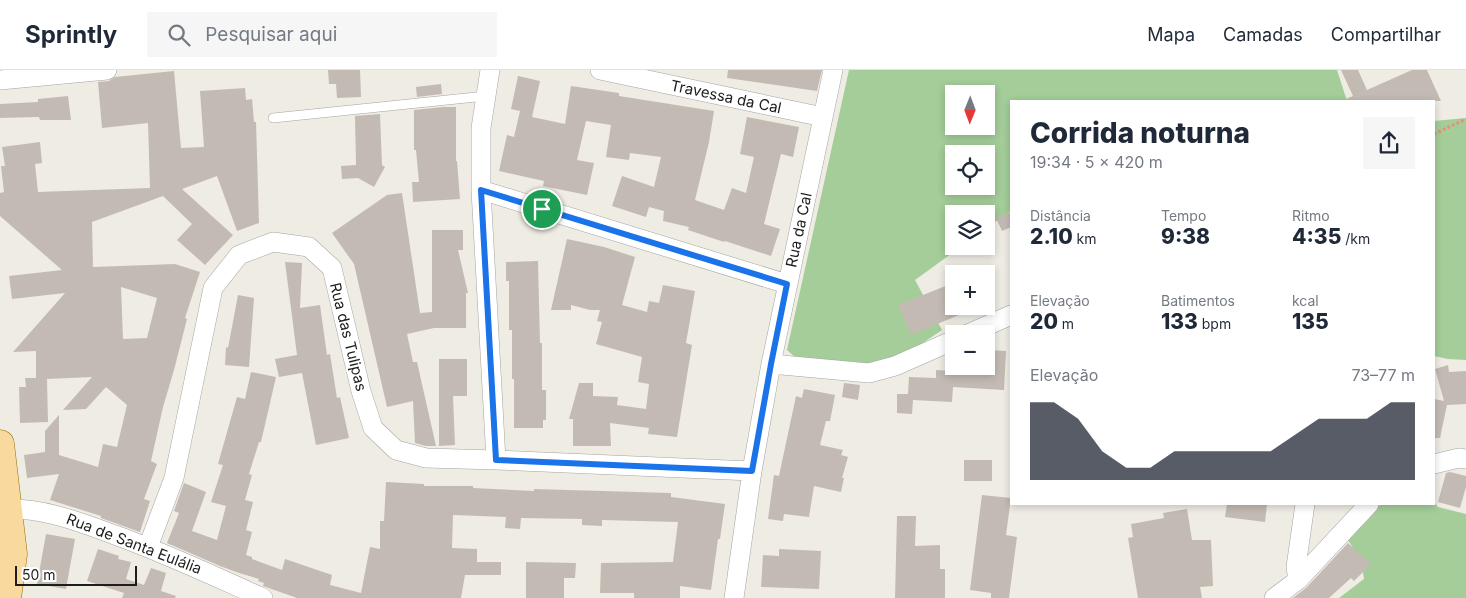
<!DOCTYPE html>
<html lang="pt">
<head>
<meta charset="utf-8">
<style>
  :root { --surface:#fff; --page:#f6f6f7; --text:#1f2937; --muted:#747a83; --line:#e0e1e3; --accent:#111827 }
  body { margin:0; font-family:Inter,sans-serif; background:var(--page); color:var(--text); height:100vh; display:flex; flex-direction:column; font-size:19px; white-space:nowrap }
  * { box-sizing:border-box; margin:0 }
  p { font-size:16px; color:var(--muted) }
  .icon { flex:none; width:28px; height:28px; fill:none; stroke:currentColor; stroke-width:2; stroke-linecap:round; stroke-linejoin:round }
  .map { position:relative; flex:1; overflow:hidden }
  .details { position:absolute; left:1010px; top:30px; width:425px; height:405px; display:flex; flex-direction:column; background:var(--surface); border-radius:0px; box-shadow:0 2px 8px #0003 }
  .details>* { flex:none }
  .needle { width:32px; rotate:181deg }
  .controls { position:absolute; left:945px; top:15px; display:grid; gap:10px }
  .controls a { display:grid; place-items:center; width:50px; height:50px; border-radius:0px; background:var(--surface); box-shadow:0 2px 8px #0003; font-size:25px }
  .scale { position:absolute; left:15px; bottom:12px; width:122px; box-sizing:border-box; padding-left:5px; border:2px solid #1d1d1d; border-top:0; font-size:14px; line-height:18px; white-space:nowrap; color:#1d1d1d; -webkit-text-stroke:4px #fff; paint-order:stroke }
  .pin { position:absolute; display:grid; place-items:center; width:42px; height:42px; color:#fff; margin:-21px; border:2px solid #fff; border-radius:50%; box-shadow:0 1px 5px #0007 }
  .round { display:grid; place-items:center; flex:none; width:52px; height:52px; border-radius:0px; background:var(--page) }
  .overview { display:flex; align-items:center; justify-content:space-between; height:85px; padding:0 20px }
  h1 { font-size:28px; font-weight:800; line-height:38px }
  .stats { display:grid; grid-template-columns:repeat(3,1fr); gap:8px; height:85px; padding:5px 20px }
  .stats div { display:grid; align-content:center }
  .stats b { font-size:21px; font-weight:800 }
  .stats small { font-size:14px; font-weight:400 }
  .stats p { font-size:14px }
  .chart { height:140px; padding:10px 20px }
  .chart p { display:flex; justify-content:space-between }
  .chart svg { width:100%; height:90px; margin-top:5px; fill:var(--accent); opacity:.7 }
  header { display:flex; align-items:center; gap:30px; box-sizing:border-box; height:70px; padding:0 25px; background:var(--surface); border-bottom:1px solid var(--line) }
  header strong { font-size:24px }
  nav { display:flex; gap:28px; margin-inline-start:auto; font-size:18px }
  .search { width:350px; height:45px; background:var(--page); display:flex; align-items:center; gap:12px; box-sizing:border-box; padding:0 18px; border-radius:0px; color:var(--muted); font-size:19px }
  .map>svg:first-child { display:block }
  .forest { fill:#a4cd99; fill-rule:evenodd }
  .building { fill:#c3bbb3; fill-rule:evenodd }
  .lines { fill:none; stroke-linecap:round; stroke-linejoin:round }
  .service-casing { stroke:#a4a4a4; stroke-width:10 }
  .minor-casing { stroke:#a4a4a4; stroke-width:20 }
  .primary-casing { stroke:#937004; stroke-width:29 }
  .path { stroke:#f6866d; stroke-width:3; stroke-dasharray:2.5 2.5; stroke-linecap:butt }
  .service { stroke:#fff; stroke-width:9 }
  .minor { stroke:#fff; stroke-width:19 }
  .primary { stroke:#f9d99d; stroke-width:28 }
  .route-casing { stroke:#fff; stroke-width:10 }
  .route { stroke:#1a73e8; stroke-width:6 }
  .labels { text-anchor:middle; stroke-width:4; stroke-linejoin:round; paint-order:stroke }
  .street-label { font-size:15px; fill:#1d1d1d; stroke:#fff }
</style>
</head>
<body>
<header>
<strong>Sprintly</strong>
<div class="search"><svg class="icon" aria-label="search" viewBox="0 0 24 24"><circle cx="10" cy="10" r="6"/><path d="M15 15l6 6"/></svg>Pesquisar aqui</div>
<nav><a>Mapa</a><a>Camadas</a><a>Compartilhar</a></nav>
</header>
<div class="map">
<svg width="1466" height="528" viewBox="0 0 1466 528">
  <rect width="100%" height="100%" fill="#eeece3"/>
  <path class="forest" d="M 849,0 L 1337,0 L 1347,31 L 1011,31 L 1011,141 L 986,158 L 986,144 L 954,144 L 954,176 L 962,176 L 915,210 L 942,260 L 890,295 L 797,289 L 787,280 ZM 954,24 L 986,24 L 986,56 L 954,56 ZM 954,84 L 986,84 L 986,116 L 954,116 Z
    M 1466,48 L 1466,290 L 1448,289 L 1434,286 L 1434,51 Z
    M 1434,432 L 1438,437 L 1466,444 L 1466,528 L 1339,528 L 1364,509 L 1361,490 L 1346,467 L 1381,434 L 1434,434 Z"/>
  <path class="building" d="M 328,0 L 360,0 L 361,27 L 337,28 L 336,14 L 329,14 Z
    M 728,0 L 822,0 L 817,21 L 727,8 Z
    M 1341,0 L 1358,0 L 1367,20 L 1412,0 L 1427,0 L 1441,31 L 1341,31 L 1353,26 Z
    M 174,1 L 181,78 L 204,77 L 200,21 L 245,18 L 246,30 L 252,29 L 254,52 L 256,52 L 259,153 L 237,161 L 217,106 L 182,119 L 233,165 L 205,195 L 177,170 L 192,154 L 163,126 L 92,152 L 93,197 L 175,194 L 200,202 L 185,248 L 187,249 L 174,300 L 163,337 L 151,391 L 157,394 L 144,429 L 150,431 L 140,462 L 101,448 L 101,446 L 50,430 L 59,404 L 27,408 L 24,385 L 45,382 L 45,361 L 59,345 L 59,385 L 98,397 L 103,374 L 117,377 L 127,335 L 106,317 L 86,339 L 63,340 L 92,307 L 47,309 L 48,352 L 20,353 L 19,317 L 26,317 L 25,308 L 36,308 L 36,281 L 13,282 L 65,223 L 12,229 L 9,206 L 62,200 L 0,146 L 0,123 L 4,122 L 1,96 L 5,96 L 2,77 L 40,72 L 42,93 L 35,94 L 38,122 L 150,118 L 148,53 L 102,58 L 98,12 L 109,11 L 115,7 ZM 121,217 L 157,228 L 147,268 L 123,269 Z
    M 518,6 L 540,11 L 532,47 L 565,54 L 571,16 L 619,23 L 619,26 L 714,41 L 709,72 L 695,130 L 724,140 L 732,118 L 746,123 L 754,87 L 740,84 L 747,47 L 799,57 L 793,87 L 781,84 L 764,154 L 780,159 L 771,186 L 725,171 L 724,172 L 688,160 L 689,157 L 663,151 L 664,141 L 649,137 L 646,147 L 612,136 L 622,106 L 654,117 L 661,87 L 630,83 L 629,90 L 606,87 L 611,55 L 586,51 L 577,90 L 594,93 L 587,125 L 543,116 L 544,111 L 499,101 L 507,65 L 514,67 L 520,41 L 511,39 Z
    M 441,14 L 442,24 L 417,27 L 416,17 Z
    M 68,26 L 71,50 L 40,50 L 39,47 L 0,48 L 0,34 L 38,32 L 38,29 Z
    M 443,37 L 456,37 L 456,91 L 457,91 L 460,129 L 413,132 L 412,112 L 419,112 L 416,80 L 414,80 L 414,40 Z
    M 380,44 L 382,95 L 385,97 L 374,117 L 358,108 L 342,109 L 341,96 L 356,95 L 355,46 Z
    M 402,123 L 420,243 L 432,242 L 432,160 L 463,160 L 463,180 L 458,180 L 468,223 L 466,223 L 466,258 L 434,258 L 407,264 L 413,292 L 417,292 L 436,376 L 426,376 L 415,373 L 413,331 L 387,337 L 354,194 L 332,163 L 387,125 Z
    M 1011,142 L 1011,157 L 1002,161 L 996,148 Z
    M 567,169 L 604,177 L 635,187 L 622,235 L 647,242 L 649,231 L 659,233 L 663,215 L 695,221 L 686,273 L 692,275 L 677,367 L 648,364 L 649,358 L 610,353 L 611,376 L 573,376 L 573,349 L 569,349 L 579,313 L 593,313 L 593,326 L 618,327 L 617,335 L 646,339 L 649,314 L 638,312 L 642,287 L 596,274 L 602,252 L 597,251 L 600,240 L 590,240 L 571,235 L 571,240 L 551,240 Z
    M 538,191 L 540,273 L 542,273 L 542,320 L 546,320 L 546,350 L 543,350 L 543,358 L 514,358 L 514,309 L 512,309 L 512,260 L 509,260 L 509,211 L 506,211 L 506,192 Z
    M 285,192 L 302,193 L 300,238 L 320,235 L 327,285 L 330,284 L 337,328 L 340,327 L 349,368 L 316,375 L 302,303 L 279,307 L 275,289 L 297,285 Z
    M 948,215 L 954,231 L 954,236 L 956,236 L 959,245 L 911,265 L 898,235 Z
    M 238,225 L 254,228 L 249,297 L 225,295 L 226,277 L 228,278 Z
    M 986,280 L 1006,281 L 1004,320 L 953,317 L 952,332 L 913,330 L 912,344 L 897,343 L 897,324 L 908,324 L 909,307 L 936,308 L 936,300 L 968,302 L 969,296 L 986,296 Z
    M 439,289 L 467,289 L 467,326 L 453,326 L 455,375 L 439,376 Z
    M 1448,295 L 1449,302 L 1466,301 L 1466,334 L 1447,335 L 1440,368 L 1434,368 L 1434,329 L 1444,331 L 1435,299 Z
    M 251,302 L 276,307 L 261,372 L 259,372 L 249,404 L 252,405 L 245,430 L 253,432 L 246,460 L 252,462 L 246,485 L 252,487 L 252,489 L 282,500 L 285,489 L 332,505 L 330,515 L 361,523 L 370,477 L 380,479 L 380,451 L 384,451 L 386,412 L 424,414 L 424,416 L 473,416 L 473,418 L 534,421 L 534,419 L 671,423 L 671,427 L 725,434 L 720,469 L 718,469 L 711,520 L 680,516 L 680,528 L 634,528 L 634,523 L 600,523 L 601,493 L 673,492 L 678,452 L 602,450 L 602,456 L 582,455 L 582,449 L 521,448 L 520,459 L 505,458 L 506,447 L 453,445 L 452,478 L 477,479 L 477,492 L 501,492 L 501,505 L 465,505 L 461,528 L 297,528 L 263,516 L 264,513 L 258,511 L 259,509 L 239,503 L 220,496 L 167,473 L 179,443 L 174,441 L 184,413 L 206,422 L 192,461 L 217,470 L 226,436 L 211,432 L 223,395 L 218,394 L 237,327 L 245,329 Z
    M 844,313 L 860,315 L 858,330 L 842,327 Z
    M 804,319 L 835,325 L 830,351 L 826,351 L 820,375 L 843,380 L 841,385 L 848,387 L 842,408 L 844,408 L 841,422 L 814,416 L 809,447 L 784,444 L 783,451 L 768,449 L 774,405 L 779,406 L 796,326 L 802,328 Z
    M 964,390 L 992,390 L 992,411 L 964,411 Z
    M 1450,402 L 1466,406 L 1466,417 L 1460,438 L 1438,432 L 1446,403 Z
    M 982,425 L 1011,428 L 1006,465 L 1017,467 L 1009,528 L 991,528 L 991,523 L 970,520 Z
    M 1227,434 L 1267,434 L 1265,452 L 1225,447 Z
    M 1187,439 L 1192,470 L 1211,470 L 1213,516 L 1200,517 L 1202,528 L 1138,528 L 1128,468 L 1133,467 L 1131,454 L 1164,448 L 1163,443 Z
    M 897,446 L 916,446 L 915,476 L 940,475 L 940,499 L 945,499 L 945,528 L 895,528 Z
    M 46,464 L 75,469 L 66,519 L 37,514 Z
    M 1348,473 L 1371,494 L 1354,511 L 1351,508 L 1329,528 L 1293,528 L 1306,518 Z
    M 98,479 L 119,486 L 118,489 L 131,492 L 126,509 L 144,515 L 151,498 L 166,503 L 161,521 L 176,526 L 175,528 L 122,528 L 124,523 L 87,511 Z
    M 779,479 L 821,481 L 819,519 L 761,517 L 763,485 L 779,486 Z
    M 526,492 L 576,493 L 575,508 L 564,508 L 564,528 L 526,528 Z"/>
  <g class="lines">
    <g class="service-casing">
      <path id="service" d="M 273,48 L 486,26"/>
    </g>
    <g class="minor-casing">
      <path id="minor" d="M 490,0 L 481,58 L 481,120 L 496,390
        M 600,0 L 823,47
        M 0,10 L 107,0
        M 481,120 L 787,214
        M 968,264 L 1011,245
        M 771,294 L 869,303 L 895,296 L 954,270
        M 1434,394 L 1459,388 L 1466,389
        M 0,439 C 41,437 77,451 115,465 C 165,483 214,506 263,528
        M 148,477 L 174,408 L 213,218 L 239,185 L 273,172 L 309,177 L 332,198 L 361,321 L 373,358 L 396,380 L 426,388 L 496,390 L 752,401
        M 1298,510 L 1296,497 L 1305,434
        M 734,528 L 752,401 L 771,294 L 833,0
        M 1274,528 L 1298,510 L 1369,434"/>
    </g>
    <g class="primary-casing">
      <path id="primary" d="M 0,374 L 13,484 L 7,528"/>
    </g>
    <path class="path" d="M 1434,64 L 1466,49"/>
    <use href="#service" class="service"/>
    <use href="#minor" class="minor"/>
    <use href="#primary" class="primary"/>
  </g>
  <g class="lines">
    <g class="route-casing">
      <path id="route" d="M 481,120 L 787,214 L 771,294 L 752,401 L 496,390 Z"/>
    </g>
    <use href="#route" class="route"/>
  </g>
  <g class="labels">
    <g class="street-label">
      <text transform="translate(726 27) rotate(12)" y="5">Travessa da Cal</text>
      <text transform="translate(799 160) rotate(-78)" y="5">Rua da Cal</text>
      <text transform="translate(348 267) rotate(76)" y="5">Rua das Tulipas</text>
      <text transform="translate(134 474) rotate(21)" y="5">Rua de Santa Eulália</text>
    </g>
  </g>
</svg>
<div class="controls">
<a><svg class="needle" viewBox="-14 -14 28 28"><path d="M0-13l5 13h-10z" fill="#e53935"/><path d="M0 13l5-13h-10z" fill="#747a83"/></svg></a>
<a><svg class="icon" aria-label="locate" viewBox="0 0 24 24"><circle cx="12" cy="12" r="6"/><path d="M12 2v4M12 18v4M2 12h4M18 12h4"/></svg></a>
<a><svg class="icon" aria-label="layers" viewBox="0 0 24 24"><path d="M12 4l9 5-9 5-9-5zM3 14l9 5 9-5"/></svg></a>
<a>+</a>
<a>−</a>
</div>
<div class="scale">50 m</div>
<div class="pin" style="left:542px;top:139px;background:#1e9e55"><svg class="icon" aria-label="arrive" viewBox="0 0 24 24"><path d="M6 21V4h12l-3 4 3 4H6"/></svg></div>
<section class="details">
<div class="overview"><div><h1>Corrida noturna</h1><p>19:34 · 5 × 420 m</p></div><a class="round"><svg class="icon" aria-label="share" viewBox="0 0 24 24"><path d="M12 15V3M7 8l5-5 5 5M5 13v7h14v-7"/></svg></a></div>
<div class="stats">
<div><p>Distância</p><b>2.10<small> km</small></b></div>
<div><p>Tempo</p><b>9:38</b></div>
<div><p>Ritmo</p><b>4:35<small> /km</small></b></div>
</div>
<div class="stats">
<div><p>Elevação</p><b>20<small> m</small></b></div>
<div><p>Batimentos</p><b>133<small> bpm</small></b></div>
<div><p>kcal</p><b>135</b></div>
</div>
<div class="chart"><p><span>Elevação</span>73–77 m</p>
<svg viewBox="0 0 160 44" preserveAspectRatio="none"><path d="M0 44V6L10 6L20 14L30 30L40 38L50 38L60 30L70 30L80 30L90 30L100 30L110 22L120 14L130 14L140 14L150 6L160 6V44z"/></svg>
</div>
</section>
</div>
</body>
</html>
